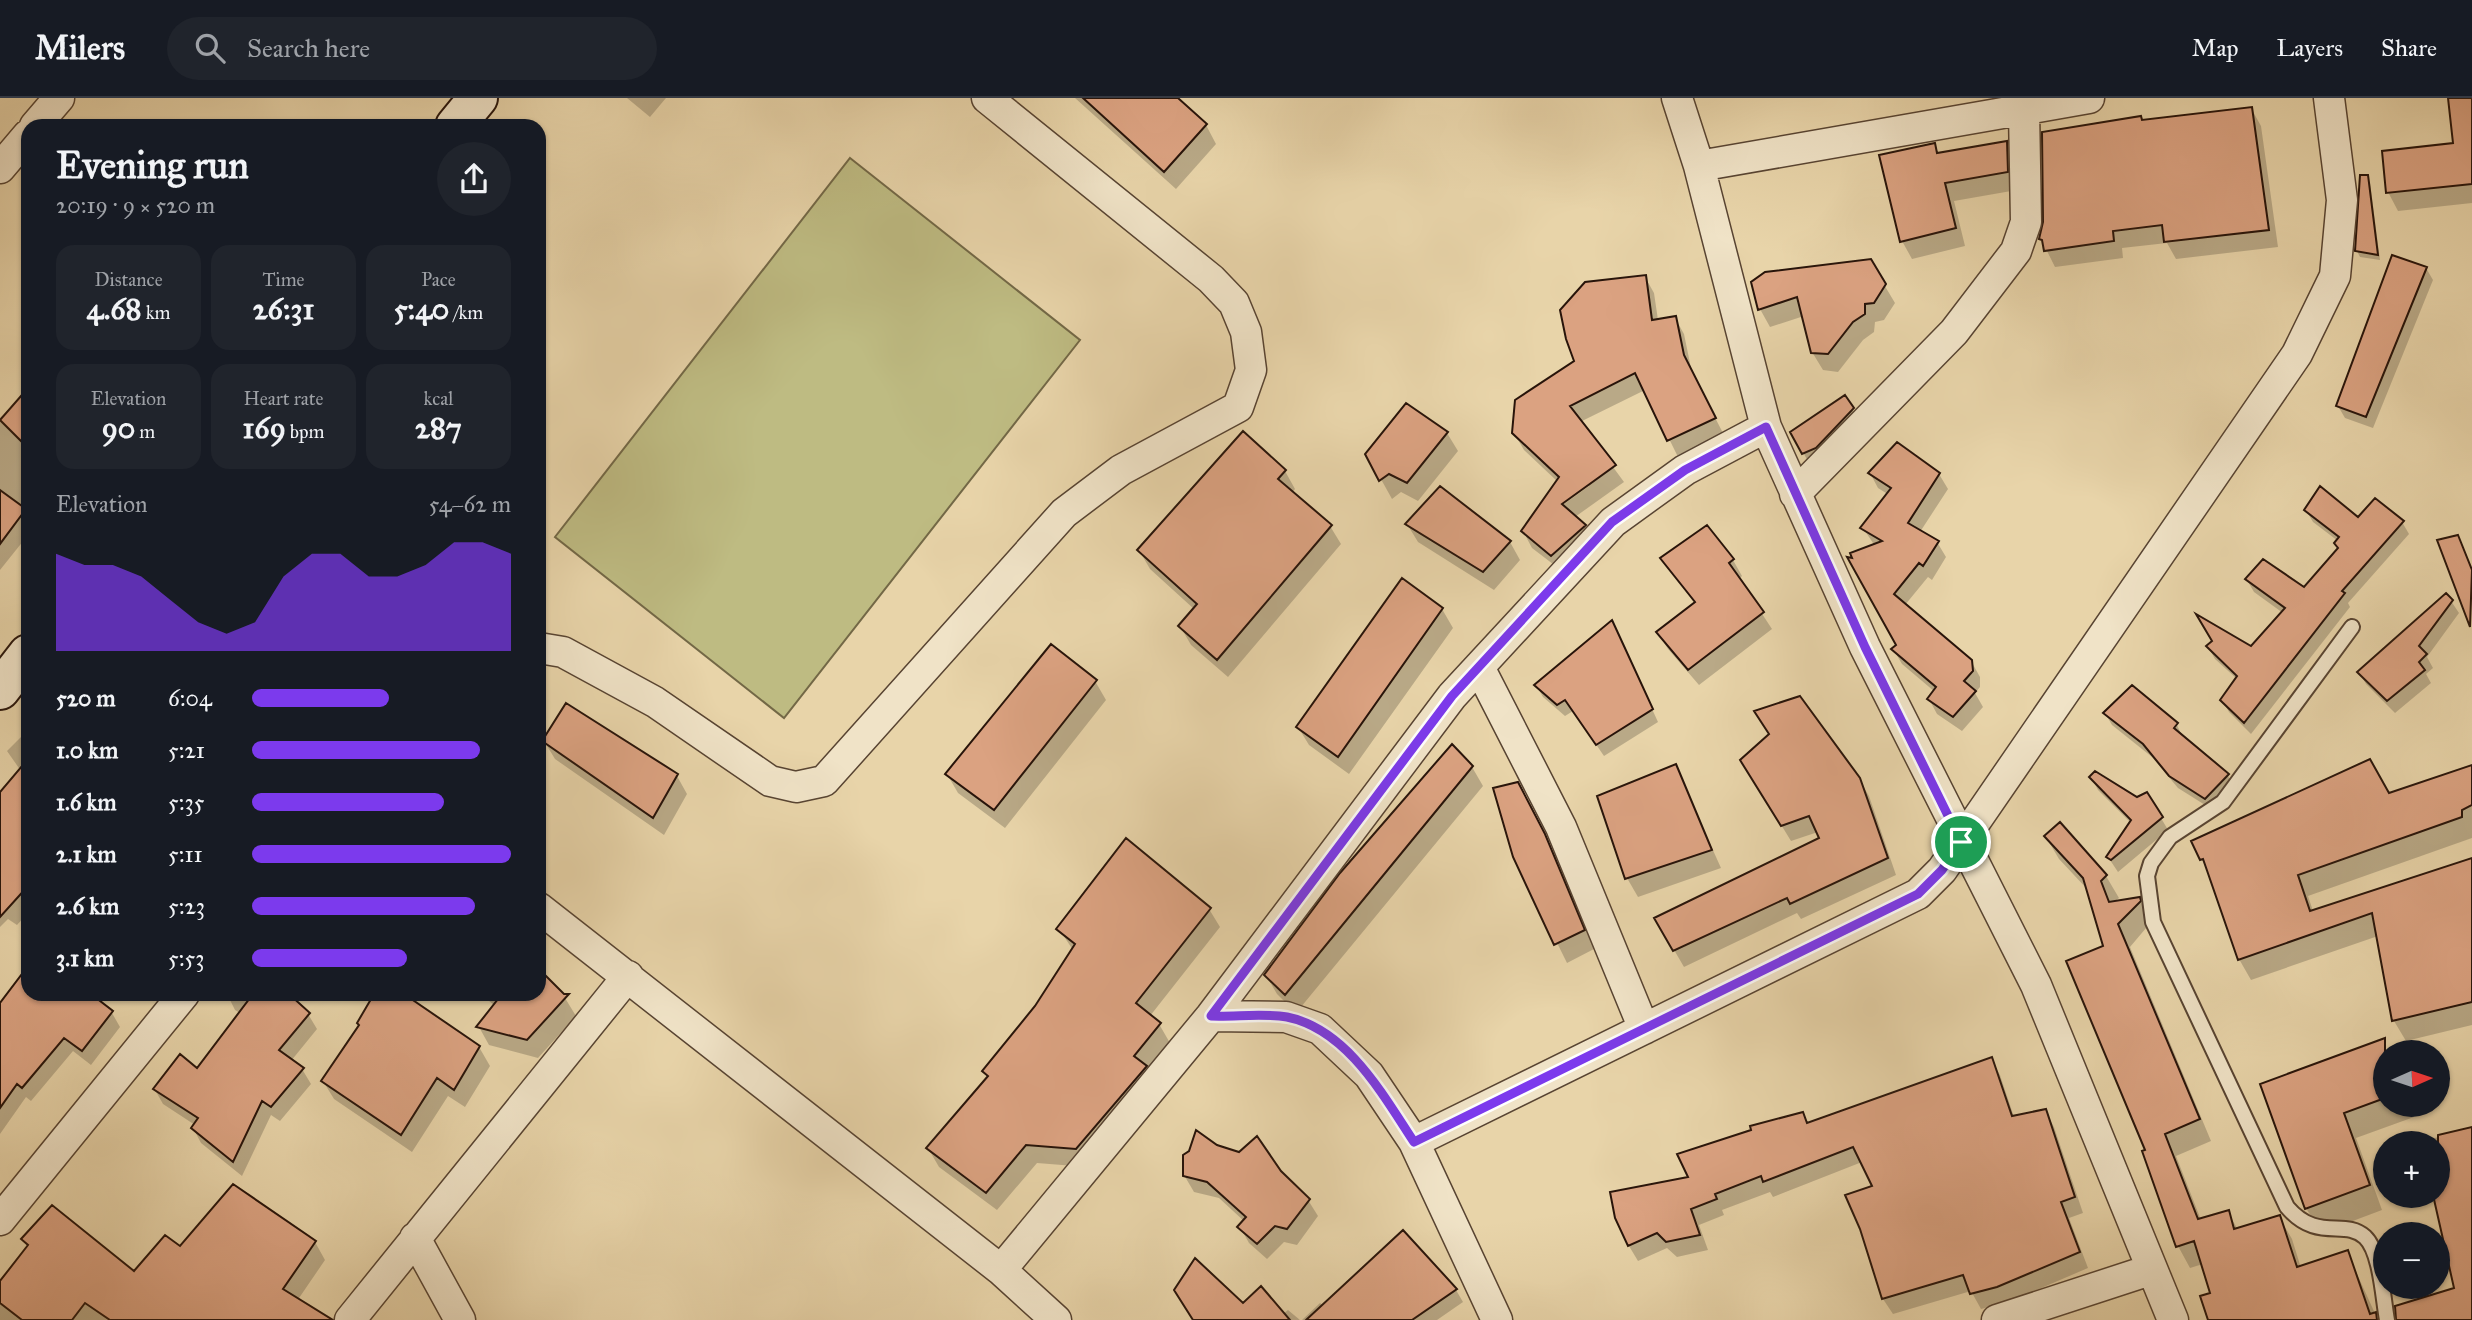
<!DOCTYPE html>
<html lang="en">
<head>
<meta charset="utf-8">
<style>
  :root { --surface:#171b24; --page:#20242c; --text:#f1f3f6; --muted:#9ea1a6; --line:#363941; --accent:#7c3aed }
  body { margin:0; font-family:"IM FELL Great Primer",serif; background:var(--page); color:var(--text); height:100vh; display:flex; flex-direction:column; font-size:26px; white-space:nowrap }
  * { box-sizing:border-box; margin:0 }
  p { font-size:23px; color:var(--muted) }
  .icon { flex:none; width:38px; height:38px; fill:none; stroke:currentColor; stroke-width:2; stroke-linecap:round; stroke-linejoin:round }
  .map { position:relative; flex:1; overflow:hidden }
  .sheet { position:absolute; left:21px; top:21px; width:525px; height:882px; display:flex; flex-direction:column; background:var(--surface); border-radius:21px; box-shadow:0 2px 5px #0004 }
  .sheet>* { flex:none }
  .needle { width:46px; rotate:87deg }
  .tools { position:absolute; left:2373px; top:942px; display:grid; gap:14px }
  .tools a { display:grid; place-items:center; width:77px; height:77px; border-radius:50%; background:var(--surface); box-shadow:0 2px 5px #0004; font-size:35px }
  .pin { position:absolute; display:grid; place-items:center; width:60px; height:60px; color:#fff; margin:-30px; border:4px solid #fff; border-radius:50%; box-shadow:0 2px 7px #0007 }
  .round { display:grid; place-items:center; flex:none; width:74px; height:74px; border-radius:37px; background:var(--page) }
  .headline { display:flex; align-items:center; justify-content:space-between; height:119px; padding:0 35px }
  h1 { font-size:38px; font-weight:700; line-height:52px }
  .figures { display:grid; grid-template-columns:repeat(3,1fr); gap:10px; height:119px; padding:7px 35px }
  .figures div { display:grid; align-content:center; border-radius:18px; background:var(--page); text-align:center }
  .figures b { font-size:30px; font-weight:700 }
  .figures small { font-size:19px; font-weight:400 }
  .figures p { font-size:19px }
  .chart { height:196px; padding:14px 35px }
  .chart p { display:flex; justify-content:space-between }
  .chart svg { width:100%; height:126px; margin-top:7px; fill:var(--accent); opacity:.7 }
  ul { padding:0 35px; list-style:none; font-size:23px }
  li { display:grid; grid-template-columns:112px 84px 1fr; align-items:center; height:52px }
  li i { height:18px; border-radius:9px; background:var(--accent) }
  header { display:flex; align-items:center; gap:42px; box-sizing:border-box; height:98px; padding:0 35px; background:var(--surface); border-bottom:2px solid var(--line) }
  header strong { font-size:33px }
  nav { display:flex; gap:38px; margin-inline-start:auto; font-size:24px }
  .search { width:490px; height:63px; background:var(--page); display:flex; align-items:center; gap:18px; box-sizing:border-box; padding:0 24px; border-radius:38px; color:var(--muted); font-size:26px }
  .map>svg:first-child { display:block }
  .green { fill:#bebb82; stroke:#736846; stroke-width:2 }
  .shadow { fill:#0003; fill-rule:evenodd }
  .building { fill:#dba281; stroke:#28140a; stroke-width:2 }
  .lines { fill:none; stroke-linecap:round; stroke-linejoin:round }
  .service-casing { stroke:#584432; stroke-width:18 }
  .minor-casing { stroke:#584432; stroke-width:33 }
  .secondary-casing { stroke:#28140a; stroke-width:42 }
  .service { stroke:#f0e3c7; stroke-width:14 }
  .minor { stroke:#f0e3c7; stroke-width:30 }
  .secondary { stroke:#f0e3c7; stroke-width:38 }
  .route-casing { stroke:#fff; stroke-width:14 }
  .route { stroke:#7c3aed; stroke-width:9 }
</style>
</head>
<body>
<header>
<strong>Milers</strong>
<div class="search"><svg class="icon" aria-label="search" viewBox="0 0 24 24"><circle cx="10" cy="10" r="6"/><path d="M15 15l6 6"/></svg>Search here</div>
<nav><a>Map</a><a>Layers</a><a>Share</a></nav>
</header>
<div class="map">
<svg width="2472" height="1222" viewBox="0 0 2472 1222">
  <rect width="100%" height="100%" fill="#e8d4a9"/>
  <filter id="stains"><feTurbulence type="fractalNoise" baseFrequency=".00286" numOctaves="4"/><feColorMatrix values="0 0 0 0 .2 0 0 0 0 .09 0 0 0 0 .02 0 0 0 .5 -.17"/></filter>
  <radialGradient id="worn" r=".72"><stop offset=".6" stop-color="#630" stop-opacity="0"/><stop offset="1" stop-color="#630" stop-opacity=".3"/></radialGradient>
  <path class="green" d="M 850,60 L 1080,242 L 784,620 L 555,439 Z"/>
  <path class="shadow" d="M 627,0 L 666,0 L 650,19 Z
    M 1075,0 L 1175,0 L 1206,27 L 1216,46 L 1176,91 Z
    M 2450,0 L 2472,0 L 2472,105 L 2398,113 L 2388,94 L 2455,47 Z
    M 2251,10 L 2261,28 L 2278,149 L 2176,161 L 2167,145 L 2122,150 L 2123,160 L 2055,169 L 2041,141 L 2143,24 Z
    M 2006,45 L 2016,63 L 2017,92 L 1954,103 L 1965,148 L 1912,161 L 1902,143 L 1934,47 L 1940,57 Z
    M 2367,79 L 2370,84 L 2380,162 L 2360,159 L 2357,153 Z
    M 1870,163 L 1895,205 L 1884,222 L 1875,224 L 1874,234 L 1863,242 L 1838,274 L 1823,272 L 1812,254 L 1804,218 L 1770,229 L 1760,211 Z
    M 2426,170 L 2433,182 L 2373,330 L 2345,320 L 2338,308 Z
    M 1645,179 L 1654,195 L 1658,222 L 1675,220 L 1684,236 L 1692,275 L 1724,337 L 1678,359 L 1645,292 L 1580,324 L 1624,384 L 1575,419 L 1585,428 L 1594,445 L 1562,473 L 1532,450 L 1523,433 L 1558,384 L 1524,352 L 1514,335 L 1576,264 ZM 1587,385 L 1589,388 L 1564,406 L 1564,402 Z
    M 28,292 L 28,403 L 22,411 L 28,419 L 28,437 L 0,472 L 0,320 Z
    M 1844,299 L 1860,324 L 1810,367 L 1792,334 Z
    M 1447,335 L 1458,353 L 1418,403 L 1401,394 L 1392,401 L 1367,356 Z
    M 1285,373 L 1295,391 L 1292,395 L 1330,428 L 1341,446 L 1228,579 L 1191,547 L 1180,528 L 1194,511 L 1150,471 L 1139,452 Z
    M 1870,375 L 1939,376 L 1948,391 L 1920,434 L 1937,444 L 1946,459 L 1932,482 L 1928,479 L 1905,507 L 1971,563 L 1980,579 L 1980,589 L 1975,595 L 1983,609 L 1962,633 L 1937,616 L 1929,601 L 1935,594 L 1902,566 L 1893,551 L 1899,547 L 1875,448 L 1863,430 L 1889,397 L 1878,390 Z
    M 2306,412 L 2402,424 L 2409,436 L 2348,505 L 2350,509 L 2251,636 L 2229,614 L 2222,602 L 2237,581 L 2215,561 L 2208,549 L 2251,550 L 2283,515 L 2254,494 L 2247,482 L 2304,491 L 2340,451 L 2338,443 L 2313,424 Z
    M 1407,426 L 1510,444 L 1520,462 L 1494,492 L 1418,444 Z
    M 1662,460 L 1733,462 L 1742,478 L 1739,481 L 1772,531 L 1699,587 L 1668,551 L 1658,535 L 1695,506 Z
    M 2451,503 L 2459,515 L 2427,559 L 2433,570 L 2426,576 L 2431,585 L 2395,615 L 2366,586 L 2359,574 Z
    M 1442,511 L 1453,530 L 1349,676 L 1309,647 L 1298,629 Z
    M 1618,537 L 1658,624 L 1604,658 L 1573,613 L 1565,618 L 1543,599 L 1536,587 Z
    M 1095,583 L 1106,602 L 1005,730 L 958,695 L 947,676 Z
    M 2132,589 L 2177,627 L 2183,640 L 2228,678 L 2235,690 L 2213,712 L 2178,690 L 2152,659 L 2112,627 L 2105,615 Z
    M 28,632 L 28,815 L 17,827 L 8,821 L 0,829 L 0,697 L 21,673 L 7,653 Z
    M 544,643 L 677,678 L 687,696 L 664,737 L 555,661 Z
    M 1675,668 L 1721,770 L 1638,799 L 1627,780 Z
    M 1472,669 L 1483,688 L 1296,915 L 1277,896 L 1266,877 Z
    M 2472,678 L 2472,740 L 2308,798 L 2313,813 L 2472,762 L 2472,927 L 2406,943 L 2394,923 L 2378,838 L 2251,882 L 2239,861 L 2209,774 L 2202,761 L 2388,697 Z
    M 1752,679 L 1859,681 L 1869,698 L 1896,777 L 1801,821 L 1797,815 L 1684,869 L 1656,821 L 1821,741 L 1818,734 L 1791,743 Z
    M 2091,679 L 2137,701 L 2147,696 L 2168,732 L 2118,774 L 2108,759 L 2131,725 L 2098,692 Z
    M 1528,705 L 1555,757 L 1594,851 L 1567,865 L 1514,758 Z
    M 2060,727 L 2106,778 L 2119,800 L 2113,805 L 2139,801 L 2152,823 L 2130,849 L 2211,1043 L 2176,1058 L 2201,1122 L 2228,1114 L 2238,1132 L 2279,1119 L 2292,1141 L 2301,1170 L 2347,1154 L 2378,1222 L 2210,1222 L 2212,1196 L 2203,1166 L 2190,1170 L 2178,1148 L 2147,1053 L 2105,849 L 2088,792 L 2059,761 L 2046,739 Z
    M 1209,811 L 1220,829 L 1150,918 L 1159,926 L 1170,945 L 1087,1069 L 1037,1065 L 997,1112 L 939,1069 L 928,1050 L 988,981 L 984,973 L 1036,909 L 1073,852 L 1059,831 Z
    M 28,871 L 28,896 L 88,896 L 112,915 L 120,929 L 91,967 L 73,953 L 31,1003 L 26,999 L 0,1036 L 0,907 Z
    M 539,877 L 565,900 L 576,918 L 538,960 L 489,947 L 479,929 L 495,908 L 481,896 L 539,896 Z
    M 227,896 L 287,896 L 308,916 L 317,931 L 291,963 L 302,971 L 311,986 L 280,1023 L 271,1017 L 242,1078 L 201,1045 L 193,1030 L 195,1027 L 163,1006 L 155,992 L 197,972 L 240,915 L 235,912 Z
    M 398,896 L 479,949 L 490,968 L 465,1009 L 448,998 L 412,1054 L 334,1001 L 323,983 Z
    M 2381,944 L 2386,954 L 2385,1006 L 2409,1006 L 2414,1019 L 2356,1040 L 2382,1112 L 2321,1135 L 2306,1110 L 2262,987 Z
    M 1991,961 L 2000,977 L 2014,1019 L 2045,1013 L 2054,1029 L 2083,1115 L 2069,1120 L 2088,1170 L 2006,1205 L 1981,1211 L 1971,1193 L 1893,1216 L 1883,1201 L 1875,1089 L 1862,1064 L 1773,1099 L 1770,1094 L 1722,1112 L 1724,1117 L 1699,1127 L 1708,1152 L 1677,1159 L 1667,1150 L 1638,1163 L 1629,1148 L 1616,1119 L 1802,1016 L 1809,1027 Z
    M 2472,1031 L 2472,1222 L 2398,1222 L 2456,1191 L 2438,1097 L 2438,1045 L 2422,1043 Z
    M 1216,1048 L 1280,1074 L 1308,1102 L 1318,1118 L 1297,1147 L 1284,1144 L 1267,1161 L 1249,1145 L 1240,1129 L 1245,1124 L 1219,1100 L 1194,1094 L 1184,1077 Z
    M 1403,1135 L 1456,1192 L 1463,1204 L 1437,1222 L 1302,1222 L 1320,1205 L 1324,1208 Z
    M 23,1141 L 134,1176 L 180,1150 L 315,1144 L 325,1162 L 297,1203 L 318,1222 L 0,1222 L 0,1186 L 28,1149 Z
    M 1242,1207 L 1283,1216 L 1288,1212 L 1300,1222 L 1195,1222 Z"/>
  <path class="building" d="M 1083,0 L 1178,0 L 1207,26 L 1164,74 Z
    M 2448,0 L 2472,0 L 2472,86 L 2386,95 L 2382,53 L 2453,45 Z
    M 2252,9 L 2269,132 L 2164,144 L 2162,127 L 2113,133 L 2114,143 L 2044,153 L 2042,142 L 2039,141 L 2043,124 L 2042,34 L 2141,18 L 2142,22 Z
    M 2007,43 L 2008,74 L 1945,85 L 1956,130 L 1900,144 L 1879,57 L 1935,45 L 1937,55 Z
    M 2360,77 L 2368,77 L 2378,157 L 2355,153 Z
    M 2392,157 L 2427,169 L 2366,319 L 2336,308 Z
    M 1871,161 L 1886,186 L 1874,205 L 1865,206 L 1865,216 L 1853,224 L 1828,256 L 1811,255 L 1797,199 L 1758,212 L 1751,184 L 1765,174 Z
    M 1646,177 L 1652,222 L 1676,218 L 1684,257 L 1716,320 L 1667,343 L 1635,275 L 1570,308 L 1616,367 L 1562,406 L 1586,427 L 1551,458 L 1521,433 L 1559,379 L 1512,335 L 1515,302 L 1574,263 L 1566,241 L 1560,212 L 1585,184 Z
    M 28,290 L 28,350 L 0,322 Z
    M 1845,297 L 1854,310 L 1816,350 L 1802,356 L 1790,334 Z
    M 1406,305 L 1448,334 L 1407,385 L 1389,376 L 1379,383 L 1365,356 Z
    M 1243,333 L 1286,372 L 1278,381 L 1332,427 L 1217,562 L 1178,528 L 1197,506 L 1137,452 Z
    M 1897,344 L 1940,375 L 1908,425 L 1939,443 L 1923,468 L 1919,465 L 1894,496 L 1972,562 L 1973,573 L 1964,583 L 1976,593 L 1953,619 L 1927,601 L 1936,589 L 1891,551 L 1896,547 L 1847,459 L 1852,460 L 1850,455 L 1882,443 L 1860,430 L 1891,390 L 1868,375 Z
    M 1440,388 L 1511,443 L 1483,474 L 1405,426 Z
    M 2320,388 L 2358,419 L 2375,400 L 2404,423 L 2342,493 L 2345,495 L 2244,625 L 2220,602 L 2237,578 L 2206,548 L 2212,543 L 2196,516 L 2251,548 L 2285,510 L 2245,481 L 2263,461 L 2304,489 L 2338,450 L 2334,445 L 2339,439 L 2304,412 Z
    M 0,392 L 26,411 L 0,446 Z
    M 1707,427 L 1734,461 L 1729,465 L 1764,514 L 1688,572 L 1656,534 L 1695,504 L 1660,460 Z
    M 2458,437 L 2472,472 L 2470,529 L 2437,442 Z
    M 1402,480 L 1443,510 L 1338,659 L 1296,629 Z
    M 2446,495 L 2453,502 L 2419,548 L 2427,556 L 2419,564 L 2425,572 L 2387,603 L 2357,574 Z
    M 1612,522 L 1653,611 L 1596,647 L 1565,602 L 1557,607 L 1534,587 Z
    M 1051,546 L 1097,582 L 994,712 L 945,676 Z
    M 2132,587 L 2178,625 L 2174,630 L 2229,676 L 2205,701 L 2169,678 L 2143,646 L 2103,615 Z
    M 1800,598 L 1860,680 L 1888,760 L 1790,806 L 1787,800 L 1673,853 L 1654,820 L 1819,740 L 1809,718 L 1781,728 L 1740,662 L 1769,636 L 1754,613 Z
    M 566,605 L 678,676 L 653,720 L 542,643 Z
    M 1452,646 L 1473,668 L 1285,897 L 1264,877 L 1340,775 Z
    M 28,661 L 28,788 L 0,819 L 0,694 Z
    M 2370,661 L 2389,695 L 2472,667 L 2472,707 L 2462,712 L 2462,719 L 2298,777 L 2310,813 L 2472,760 L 2472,904 L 2392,923 L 2372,815 L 2238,862 L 2203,761 L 2200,762 L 2191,743 Z
    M 1676,666 L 1712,752 L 1625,781 L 1597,698 Z
    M 2095,673 L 2137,699 L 2147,694 L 2163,719 L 2111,762 L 2106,759 L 2131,722 L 2089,679 Z
    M 1518,684 L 1545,736 L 1585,832 L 1554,847 L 1513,759 L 1493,690 Z
    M 2060,724 L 2107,777 L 2101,783 L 2109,804 L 2140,799 L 2141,803 L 2118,826 L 2200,1021 L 2165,1036 L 2198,1121 L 2229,1112 L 2234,1131 L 2280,1117 L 2297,1169 L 2348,1152 L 2370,1216 L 2376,1214 L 2377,1222 L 2208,1222 L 2200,1198 L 2210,1195 L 2194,1143 L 2176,1149 L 2142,1053 L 2145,1052 L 2066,863 L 2103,848 L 2083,780 L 2044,738 Z
    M 1126,740 L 1211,810 L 1136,905 L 1161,925 L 1134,958 L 1147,968 L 1076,1051 L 1026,1047 L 986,1095 L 926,1050 L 988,978 L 982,973 L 1035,908 L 1075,846 L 1056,831 Z
    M 28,868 L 28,896 L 91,896 L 113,913 L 82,953 L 64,940 L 22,990 L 17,986 L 0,1010 L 0,905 Z
    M 539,871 L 564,896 L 569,896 L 527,942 L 476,929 L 502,896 L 539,896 Z
    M 253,896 L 289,896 L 310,915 L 279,952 L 304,970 L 271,1009 L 262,1003 L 233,1064 L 191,1030 L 198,1020 L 153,991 L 180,956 L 197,970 Z
    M 374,896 L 404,896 L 480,948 L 454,992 L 437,980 L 401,1037 L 321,983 L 359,927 L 357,925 Z
    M 2385,940 L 2385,1000 L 2344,1015 L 2370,1087 L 2305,1111 L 2260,986 Z
    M 1992,959 L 2012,1018 L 2046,1011 L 2075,1099 L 2061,1104 L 2080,1154 L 1997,1189 L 1970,1196 L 1963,1177 L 1882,1201 L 1860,1131 L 1845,1097 L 1872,1088 L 1853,1049 L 1763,1084 L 1761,1078 L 1715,1096 L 1717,1101 L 1691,1111 L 1700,1137 L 1666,1144 L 1657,1135 L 1628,1148 L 1615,1120 L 1610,1094 L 1688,1079 L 1677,1056 L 1751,1032 L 1750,1028 L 1803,1014 L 1807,1025 Z
    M 2472,1029 L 2472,1222 L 2396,1222 L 2395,1208 L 2454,1190 L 2433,1097 L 2438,1097 L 2438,1037 Z
    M 1196,1032 L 1217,1047 L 1239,1054 L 1257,1038 L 1281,1073 L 1310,1101 L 1287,1131 L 1275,1128 L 1257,1146 L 1237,1129 L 1246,1119 L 1207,1084 L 1183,1078 L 1183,1057 L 1189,1053 Z
    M 233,1086 L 316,1143 L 283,1191 L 333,1222 L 110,1222 L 85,1205 L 72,1222 L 22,1222 L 0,1205 L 0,1183 L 28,1147 L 21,1141 L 52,1107 L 134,1173 L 165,1137 L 180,1148 Z
    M 1403,1132 L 1457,1191 L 1412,1222 L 1306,1222 Z
    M 1195,1160 L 1243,1205 L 1261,1188 L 1290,1222 L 1193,1222 L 1174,1192 Z"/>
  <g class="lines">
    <g class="service-casing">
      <path id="service" d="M 2352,529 L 2223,704 L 2170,739 L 2151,765 L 2147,778 L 2153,824 L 2287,1109 C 2318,1145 2344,1120 2365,1139 C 2381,1154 2383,1201 2387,1222"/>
    </g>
    <g class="minor-casing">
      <path id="minor" d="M 1677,0 L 1699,68
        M 2089,0 L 1699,68 L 1766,329 L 1865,549 L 2036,887 L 2173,1222
        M 35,28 L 59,0
        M 0,70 L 28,37
        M 1795,396 L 1954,234 L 2016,153 L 2026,124 L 2024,12
        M 539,550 L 563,554 L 655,604 L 770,683 L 796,689 L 824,683 L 1064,415 L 1121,372 L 1238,309 L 1251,272 L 1246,234 L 1234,205 L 1211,181 L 987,0
        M 1479,569 L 1561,729 L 1644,931
        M 539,810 L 1001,1172 L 1056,1222
        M 1211,918 L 1286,919 L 1320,931 L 1369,977 L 1414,1044 L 1497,1222
        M 1414,1044 L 1918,796 L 1942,772 L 2297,256 L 2335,178 L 2342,102 L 2329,0
        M 0,1122 L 184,896
        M 415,1140 L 460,1222
        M 1001,1172 L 1211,918 L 1452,598 L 1613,424 L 1685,372 L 1766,329
        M 350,1222 L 628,878
        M 1997,1222 L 2150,1172"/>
    </g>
    <g class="secondary-casing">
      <path id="secondary" d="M 455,28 L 478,0
        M 0,592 L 28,556"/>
    </g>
    <use href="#service" class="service"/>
    <use href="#minor" class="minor"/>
    <use href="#secondary" class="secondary"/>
  </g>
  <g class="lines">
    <g class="route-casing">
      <path id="route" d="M 1766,329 L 1865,549 L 1961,744 L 1942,772 L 1918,796 L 1414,1044 C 1383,997 1347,931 1287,919 C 1263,915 1235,919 1211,918 L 1452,598 L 1612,424 L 1685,372 Z"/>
    </g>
    <use href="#route" class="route"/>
  </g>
  <rect width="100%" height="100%" filter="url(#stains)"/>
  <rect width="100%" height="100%" fill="url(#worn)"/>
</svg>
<div class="tools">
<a><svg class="needle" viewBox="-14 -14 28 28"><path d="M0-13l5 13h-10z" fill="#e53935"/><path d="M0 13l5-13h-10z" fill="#9ea1a6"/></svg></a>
<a>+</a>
<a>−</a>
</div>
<div class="pin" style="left:1961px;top:744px;background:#1e9e55"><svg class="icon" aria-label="arrive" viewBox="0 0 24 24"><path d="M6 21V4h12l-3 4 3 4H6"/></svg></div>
<section class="sheet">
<div class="headline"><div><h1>Evening run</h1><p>20:19 · 9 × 520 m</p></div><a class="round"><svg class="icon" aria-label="share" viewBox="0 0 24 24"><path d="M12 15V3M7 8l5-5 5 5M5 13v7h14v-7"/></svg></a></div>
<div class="figures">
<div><p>Distance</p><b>4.68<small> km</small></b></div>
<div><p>Time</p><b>26:31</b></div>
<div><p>Pace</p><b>5:40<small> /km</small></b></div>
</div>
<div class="figures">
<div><p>Elevation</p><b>90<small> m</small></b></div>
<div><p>Heart rate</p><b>169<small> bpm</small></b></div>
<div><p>kcal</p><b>287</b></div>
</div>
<div class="chart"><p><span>Elevation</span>54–62 m</p>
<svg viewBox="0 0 160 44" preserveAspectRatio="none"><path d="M0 44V10L10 14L20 14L30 18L40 26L50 34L60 38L70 34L80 18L90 10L100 10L110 18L120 18L130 14L140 6L150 6L160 10V44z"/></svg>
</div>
<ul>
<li><b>520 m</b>6:04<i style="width:53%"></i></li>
<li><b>1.0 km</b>5:21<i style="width:88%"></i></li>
<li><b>1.6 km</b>5:35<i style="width:74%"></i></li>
<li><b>2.1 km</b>5:11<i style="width:100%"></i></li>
<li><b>2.6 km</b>5:23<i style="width:86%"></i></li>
<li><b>3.1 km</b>5:53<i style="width:60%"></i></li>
</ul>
</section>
</div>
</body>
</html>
